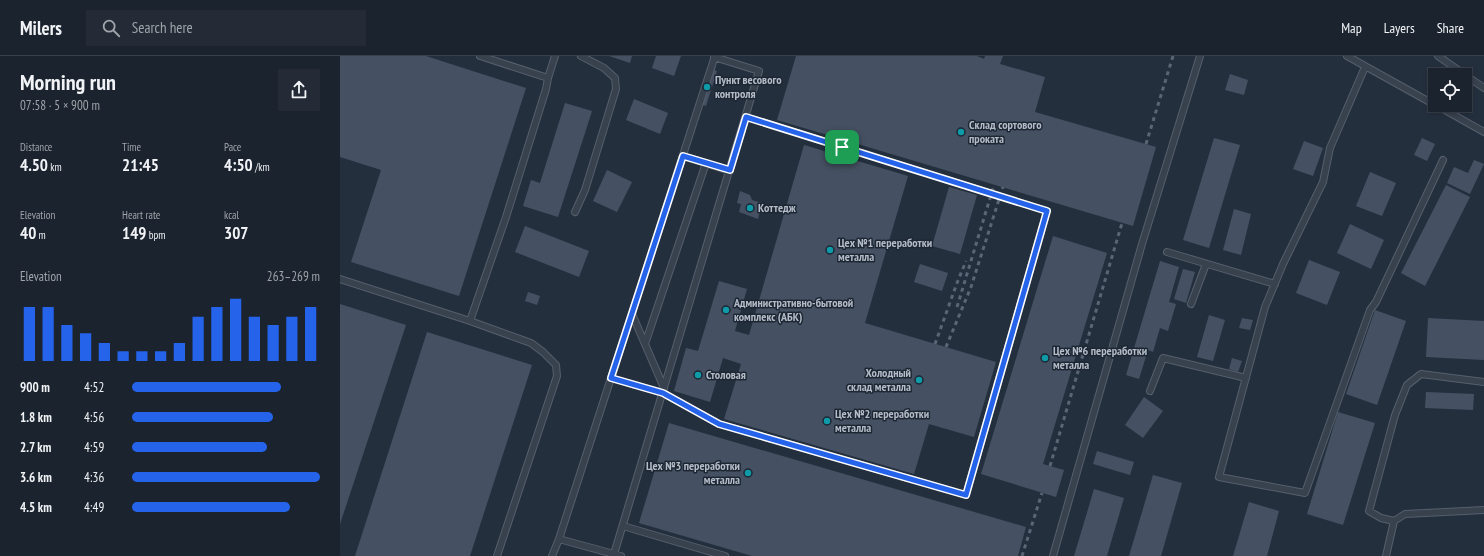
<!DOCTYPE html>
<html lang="en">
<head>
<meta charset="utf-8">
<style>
  :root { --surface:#1b232e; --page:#242b36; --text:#f1f3f6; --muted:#a0a4aa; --line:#39404a; --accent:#2563eb }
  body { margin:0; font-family:"PT Sans Narrow",sans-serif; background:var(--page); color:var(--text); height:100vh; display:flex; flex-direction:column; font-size:15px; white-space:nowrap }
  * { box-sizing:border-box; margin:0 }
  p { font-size:13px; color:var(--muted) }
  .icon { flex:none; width:22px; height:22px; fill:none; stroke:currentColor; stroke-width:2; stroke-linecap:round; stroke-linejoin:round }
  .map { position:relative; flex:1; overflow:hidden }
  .drawer { display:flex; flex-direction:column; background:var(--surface); width:340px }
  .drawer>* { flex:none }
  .tools { position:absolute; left:1088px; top:12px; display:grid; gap:8px }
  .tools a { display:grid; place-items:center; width:44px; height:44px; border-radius:0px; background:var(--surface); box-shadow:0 2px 6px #0003,0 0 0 1px var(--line); font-size:20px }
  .pin { position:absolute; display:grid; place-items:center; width:34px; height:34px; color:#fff; margin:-17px; border-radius:8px; box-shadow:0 2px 6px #0006 }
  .round { display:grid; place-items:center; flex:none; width:42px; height:42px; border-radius:0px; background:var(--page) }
  .summary { display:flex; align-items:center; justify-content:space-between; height:68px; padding:0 20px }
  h1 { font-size:22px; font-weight:700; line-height:30px }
  .metrics { display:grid; grid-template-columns:repeat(3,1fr); gap:6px; height:68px; padding:4px 20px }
  .metrics div { display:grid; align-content:center }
  .metrics b { font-size:17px; font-weight:700 }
  .metrics small { font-size:11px; font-weight:400 }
  .metrics p { font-size:11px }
  .chart { height:112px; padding:8px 20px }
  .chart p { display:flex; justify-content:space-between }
  .chart svg { width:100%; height:72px; margin-top:4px; stroke:var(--accent); stroke-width:6 }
  ul { padding:0 20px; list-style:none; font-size:13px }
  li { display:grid; grid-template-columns:64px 48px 1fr; align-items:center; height:30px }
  li i { height:10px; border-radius:5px; background:var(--accent) }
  header { display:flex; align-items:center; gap:24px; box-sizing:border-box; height:56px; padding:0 20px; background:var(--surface); border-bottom:1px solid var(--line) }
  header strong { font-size:19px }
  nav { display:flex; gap:22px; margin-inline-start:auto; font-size:14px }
  .search { width:280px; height:36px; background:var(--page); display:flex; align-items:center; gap:10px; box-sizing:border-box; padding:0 14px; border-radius:0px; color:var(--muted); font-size:15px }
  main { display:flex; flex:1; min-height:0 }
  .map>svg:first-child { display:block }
  .building { fill:#455162 }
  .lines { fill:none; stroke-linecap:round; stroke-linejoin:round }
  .service-casing { stroke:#565f6c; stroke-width:8 }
  .service { stroke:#38414e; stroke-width:6 }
  .rail { stroke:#5a6575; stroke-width:3; stroke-dasharray:4 4; stroke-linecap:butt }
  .route-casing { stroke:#fff; stroke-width:8 }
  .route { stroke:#2563eb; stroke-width:5 }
  .culture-dot { fill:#0f9aa8; stroke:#1d2633; stroke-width:1.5 }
  .labels { text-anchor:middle; stroke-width:3; stroke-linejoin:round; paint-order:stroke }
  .poi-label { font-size:12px; font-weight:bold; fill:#b4bcc9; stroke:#1d2633; text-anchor:start }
</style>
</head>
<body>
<header>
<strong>Milers</strong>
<div class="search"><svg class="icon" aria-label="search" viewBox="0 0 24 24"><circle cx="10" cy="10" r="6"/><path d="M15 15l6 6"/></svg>Search here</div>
<nav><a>Map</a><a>Layers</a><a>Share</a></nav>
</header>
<main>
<section class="drawer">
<div class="summary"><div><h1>Morning run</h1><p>07:58 · 5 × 900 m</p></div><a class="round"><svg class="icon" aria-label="share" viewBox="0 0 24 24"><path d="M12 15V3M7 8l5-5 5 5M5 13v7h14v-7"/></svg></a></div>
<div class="metrics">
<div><p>Distance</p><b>4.50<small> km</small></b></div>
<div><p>Time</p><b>21:45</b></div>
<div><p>Pace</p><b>4:50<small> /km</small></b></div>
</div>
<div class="metrics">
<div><p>Elevation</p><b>40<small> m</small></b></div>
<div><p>Heart rate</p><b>149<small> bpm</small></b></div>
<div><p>kcal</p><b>307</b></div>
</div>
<div class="chart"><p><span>Elevation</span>263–269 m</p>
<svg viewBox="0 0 160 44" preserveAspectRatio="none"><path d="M5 44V11M15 44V11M25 44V22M35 44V27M45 44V33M55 44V38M65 44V38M75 44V38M85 44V33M95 44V17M105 44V11M115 44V6M125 44V17M135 44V22M145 44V17M155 44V11"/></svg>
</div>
<ul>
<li><b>900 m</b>4:52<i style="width:79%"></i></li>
<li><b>1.8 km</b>4:56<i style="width:75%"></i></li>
<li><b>2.7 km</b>4:59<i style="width:72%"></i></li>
<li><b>3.6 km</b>4:36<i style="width:100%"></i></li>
<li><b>4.5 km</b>4:49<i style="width:84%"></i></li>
</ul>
</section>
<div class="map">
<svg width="1144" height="500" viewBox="0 0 1144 500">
  <rect width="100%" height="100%" fill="#242f3e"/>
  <path class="building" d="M 0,0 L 86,0 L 186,32 L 119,240 L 11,206 L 41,114 L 0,101 Z
    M 269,0 L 292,0 L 290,7 Z
    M 316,0 L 341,0 L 334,20 L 312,12 Z
    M 456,0 L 637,0 L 644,3 L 645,0 L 663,0 L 660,8 L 705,21 L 695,56 L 816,91 L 793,170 L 437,64 Z
    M 368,12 L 377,15 L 366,50 L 357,47 Z
    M 890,18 L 908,24 L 904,39 L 885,34 Z
    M 294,43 L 328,57 L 320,78 L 286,64 Z
    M 225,47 L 252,55 L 218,161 L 183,150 L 191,124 L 200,127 Z
    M 874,82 L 900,89 L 869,192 L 843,184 Z
    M 1082,82 L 1095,88 L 1087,105 L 1074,99 Z
    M 964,85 L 983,92 L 973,120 L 953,113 Z
    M 464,89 L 568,120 L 525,267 L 656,306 L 634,381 L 589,368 L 574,418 L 384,363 L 401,308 L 383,302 L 370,346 L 334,335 L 346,292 L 358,295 L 379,225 L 407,233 L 395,275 L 409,279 Z
    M 1134,104 L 1144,108 L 1130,138 L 1107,127 L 1114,111 L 1128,117 Z
    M 267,114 L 292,126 L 277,156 L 253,145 Z
    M 1030,116 L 1056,127 L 1042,160 L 1016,150 Z
    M 1106,129 L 1130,141 L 1085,230 L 1061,217 Z
    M 609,131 L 637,139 L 620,198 L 592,190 Z
    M 400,135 L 410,139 L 412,144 L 422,147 L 418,163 L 399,156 L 401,148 L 397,147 Z
    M 894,153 L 911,158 L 901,199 L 883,194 Z
    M 1010,168 L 1044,184 L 1031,213 L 997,197 Z
    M 185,170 L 249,195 L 239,221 L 175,196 Z
    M 713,180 L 767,197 L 703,408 L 724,414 L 716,441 L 641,418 Z
    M 969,204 L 1000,216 L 987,249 L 956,237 Z
    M 820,205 L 839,211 L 829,246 L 836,248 L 828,275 L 820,272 L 813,296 L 808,294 L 799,323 L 786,319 Z
    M 580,208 L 608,217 L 602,235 L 574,226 Z
    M 843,213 L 855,216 L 846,247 L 834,243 Z
    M 188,236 L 200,240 L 197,249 L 185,245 Z
    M 0,248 L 66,269 L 0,468 Z
    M 1035,254 L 1066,265 L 1037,349 L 1006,338 Z
    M 869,259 L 885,264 L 873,305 L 857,301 Z
    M 902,262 L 913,264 L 910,274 L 899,272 Z
    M 1088,262 L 1144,265 L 1144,304 L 1086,301 Z
    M 87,276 L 192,309 L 130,500 L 15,500 Z
    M 892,302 L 902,305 L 898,316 L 889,313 Z
    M 1086,336 L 1134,338 L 1133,354 L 1085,352 Z
    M 804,341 L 823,355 L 803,382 L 785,369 Z
    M 998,356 L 1035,367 L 1003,469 L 967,458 Z
    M 329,367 L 686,471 L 678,500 L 412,500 L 299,467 Z
    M 757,395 L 794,406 L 790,419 L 753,408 Z
    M 813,419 L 842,427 L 821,500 L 789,500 Z
    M 754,433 L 784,442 L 767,500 L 734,500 Z
    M 909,446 L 939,455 L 927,500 L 893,500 Z"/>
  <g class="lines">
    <g class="service-casing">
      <path id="service" d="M 140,0 L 208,22 L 215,0
        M 1007,0 L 1095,49
        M 1098,0 L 1144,32
        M 1025,11 L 990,92 L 983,126 L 943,208 L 925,251 L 879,421 L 965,437 L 1030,254 L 1036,246 L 1103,104
        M 1096,49 L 1144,76
        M 343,100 L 390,115
        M 235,156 L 245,134 L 276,33 L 275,22 L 264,12 L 241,0
        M 827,196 L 935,228
        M 0,223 L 130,265 L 166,161 L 206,33 L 208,22
        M 851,248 L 866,208
        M 292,258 L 324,332
        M 130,265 L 191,287 L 203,296 L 216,309 L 217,320 L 157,500
        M 305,288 L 366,107
        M 271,322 L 323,337 L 379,368 L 626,439 L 707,155 L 406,61
        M 810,335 L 823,302 L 906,322
        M 1054,465 L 1041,462 L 1029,455 L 1055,359 L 1067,329 L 1081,318 L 1144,326
        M 283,470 L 385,500
        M 274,498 L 419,15 L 374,1
        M 212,500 L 219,483
        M 281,500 L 219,483 L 375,0
        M 713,500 L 802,188 L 860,0
        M 1046,500 L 1054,465 L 1065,458 L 1144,454"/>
    </g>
    <use href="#service" class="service"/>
    <path class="rail" d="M 806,88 L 833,0
      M 617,251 L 654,129
      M 595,288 L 617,227 L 626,205
      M 606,291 L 631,231 L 663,131
      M 710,410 L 782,167
      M 682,500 L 702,437"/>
  </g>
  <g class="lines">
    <g class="route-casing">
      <path id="route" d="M 406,61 L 707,155 L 626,439 L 379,368 L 323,337 L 271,322 L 343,100 L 390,114 Z"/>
    </g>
    <use href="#route" class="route"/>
  </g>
  <g class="culture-dot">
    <circle cx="367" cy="31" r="4"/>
    <circle cx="621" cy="76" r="4"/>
    <circle cx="410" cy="152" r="4"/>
    <circle cx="490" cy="194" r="4"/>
    <circle cx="386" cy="254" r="4"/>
    <circle cx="705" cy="302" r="4"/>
    <circle cx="358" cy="319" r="4"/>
    <circle cx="579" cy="324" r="4"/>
    <circle cx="487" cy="365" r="4"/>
    <circle cx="408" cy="417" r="4"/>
  </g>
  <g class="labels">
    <g class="poi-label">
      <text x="375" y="28">Пункт весового<tspan x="375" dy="14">контроля</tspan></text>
      <text x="629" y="73">Склад сортового<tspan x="629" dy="14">проката</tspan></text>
      <text x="418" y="156">Коттедж</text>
      <text x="498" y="191">Цех №1 переработки<tspan x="498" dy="14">металла</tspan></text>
      <text x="394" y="251">Административно-бытовой<tspan x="394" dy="14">комплекс (АБК)</tspan></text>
      <text x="713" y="299">Цех №6 переработки<tspan x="713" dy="14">металла</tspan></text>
      <text x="571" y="321" text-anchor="end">Холодный<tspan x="571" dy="14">склад металла</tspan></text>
      <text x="366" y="323">Столовая</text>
      <text x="495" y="362">Цех №2 переработки<tspan x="495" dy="14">металла</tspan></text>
      <text x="400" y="414" text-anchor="end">Цех №3 переработки<tspan x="400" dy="14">металла</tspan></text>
    </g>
  </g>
</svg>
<div class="tools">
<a><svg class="icon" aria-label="locate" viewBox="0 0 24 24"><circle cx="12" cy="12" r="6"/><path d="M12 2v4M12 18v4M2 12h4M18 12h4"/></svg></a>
</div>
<div class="pin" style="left:502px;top:91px;background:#1e9e55"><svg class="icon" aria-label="arrive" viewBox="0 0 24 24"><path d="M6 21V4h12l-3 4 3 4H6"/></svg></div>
</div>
</main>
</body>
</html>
